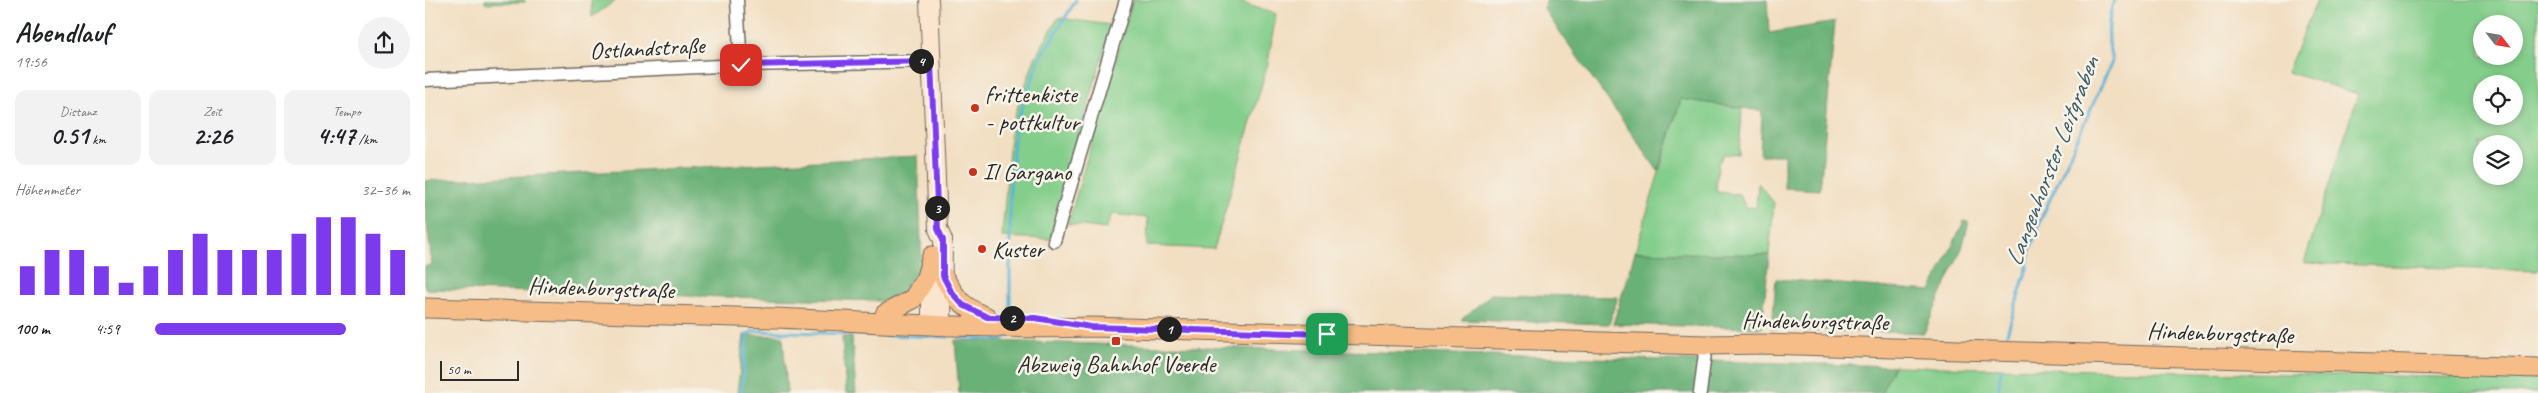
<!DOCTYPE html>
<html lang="de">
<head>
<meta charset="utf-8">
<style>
  :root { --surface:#fff; --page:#f2f2f2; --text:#202124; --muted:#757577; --accent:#7c3aed }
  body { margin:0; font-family:Caveat,sans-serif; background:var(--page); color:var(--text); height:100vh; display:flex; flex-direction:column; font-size:19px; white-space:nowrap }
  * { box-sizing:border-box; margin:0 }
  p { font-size:16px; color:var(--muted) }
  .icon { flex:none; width:28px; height:28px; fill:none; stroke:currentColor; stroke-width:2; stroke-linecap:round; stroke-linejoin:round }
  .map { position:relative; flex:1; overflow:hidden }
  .panel { display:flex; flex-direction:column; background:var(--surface); width:425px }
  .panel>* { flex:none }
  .needle { width:32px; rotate:121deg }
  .tools { position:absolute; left:2048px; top:15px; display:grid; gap:10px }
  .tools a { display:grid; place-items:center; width:50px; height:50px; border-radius:50%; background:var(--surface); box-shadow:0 2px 8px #0003; font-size:25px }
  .scale { position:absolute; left:15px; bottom:12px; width:79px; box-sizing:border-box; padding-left:5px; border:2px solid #2b2b2b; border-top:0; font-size:14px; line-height:18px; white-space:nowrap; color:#2b2b2b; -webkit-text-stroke:4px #f7f3e8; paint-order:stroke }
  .pin { position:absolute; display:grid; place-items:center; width:42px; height:42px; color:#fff; margin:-21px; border-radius:10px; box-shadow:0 2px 8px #0006 }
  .km { position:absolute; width:25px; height:25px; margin:-12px; border-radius:50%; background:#222; color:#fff; font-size:14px; line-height:25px; text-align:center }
  .round { display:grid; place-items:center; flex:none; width:52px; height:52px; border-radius:26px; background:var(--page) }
  .headline { display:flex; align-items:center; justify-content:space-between; height:85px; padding:0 15px }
  h1 { font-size:28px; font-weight:700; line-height:38px }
  .figures { display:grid; grid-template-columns:repeat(3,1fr); gap:8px; height:85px; padding:5px 15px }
  .figures div { display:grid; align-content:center; border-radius:12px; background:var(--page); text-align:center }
  .figures b { font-size:25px; font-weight:700 }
  .figures small { font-size:14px; font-weight:400 }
  .figures p { font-size:14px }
  .chart { height:140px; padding:10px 15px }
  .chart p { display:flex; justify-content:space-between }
  .chart svg { width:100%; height:90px; margin-top:5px; stroke:var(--accent); stroke-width:6 }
  ul { padding:0 15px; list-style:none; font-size:16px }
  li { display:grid; grid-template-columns:80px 60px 1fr; align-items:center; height:38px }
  li i { height:12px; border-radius:6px; background:var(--accent) }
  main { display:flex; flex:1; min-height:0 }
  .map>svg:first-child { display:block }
  .green { fill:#84ce8b; stroke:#587c5b; fill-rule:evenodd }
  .forest { fill:#6bb177; stroke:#4b6e51 }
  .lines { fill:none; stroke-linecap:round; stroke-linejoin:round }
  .stream { stroke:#5ab1d7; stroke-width:3 }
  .street-casing { stroke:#716a60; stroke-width:15 }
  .secondary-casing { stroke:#716a60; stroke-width:20 }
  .primary-casing { stroke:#716a60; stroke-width:21 }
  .street { stroke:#fff; stroke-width:12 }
  .secondary { stroke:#fce5cf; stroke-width:18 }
  .primary { stroke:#f7bd88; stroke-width:19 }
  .route-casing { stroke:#fff; stroke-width:10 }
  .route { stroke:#7c3aed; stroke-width:6 }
  .poi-dot { fill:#c8321e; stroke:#f7f3e8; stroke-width:2 }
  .labels { text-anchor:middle; stroke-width:5; stroke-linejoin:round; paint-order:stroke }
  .street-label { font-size:24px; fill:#2b2b2b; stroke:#f7f3e8 }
  .poi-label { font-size:24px; fill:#2b2b2b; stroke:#f7f3e8; text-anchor:start }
  .water-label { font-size:25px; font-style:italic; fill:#3b5a67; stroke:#f7f3e8 }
</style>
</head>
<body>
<main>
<section class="panel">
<div class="headline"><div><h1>Abendlauf</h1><p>19:56</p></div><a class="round"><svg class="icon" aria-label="share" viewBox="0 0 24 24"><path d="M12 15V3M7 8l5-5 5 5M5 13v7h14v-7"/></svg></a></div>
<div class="figures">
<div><p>Distanz</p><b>0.51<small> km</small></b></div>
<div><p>Zeit</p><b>2:26</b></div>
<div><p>Tempo</p><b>4:47<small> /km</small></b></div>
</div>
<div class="chart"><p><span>Höhenmeter</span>32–36 m</p>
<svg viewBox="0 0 160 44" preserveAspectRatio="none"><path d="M5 44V30M15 44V22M25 44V22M35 44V30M45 44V38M55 44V30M65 44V22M75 44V14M85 44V22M95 44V22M105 44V22M115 44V14M125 44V6M135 44V6M145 44V14M155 44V22"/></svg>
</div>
<ul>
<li><b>100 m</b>4:59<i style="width:75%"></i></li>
</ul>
</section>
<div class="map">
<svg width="2113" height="393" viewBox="0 0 2113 393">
  <rect width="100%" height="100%" fill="#f7f3e8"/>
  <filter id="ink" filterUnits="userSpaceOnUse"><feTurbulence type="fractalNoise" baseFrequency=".02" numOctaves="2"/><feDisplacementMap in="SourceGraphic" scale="10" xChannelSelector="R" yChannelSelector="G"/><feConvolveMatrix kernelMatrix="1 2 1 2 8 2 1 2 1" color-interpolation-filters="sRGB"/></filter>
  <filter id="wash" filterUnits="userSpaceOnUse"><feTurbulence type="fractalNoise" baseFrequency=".0096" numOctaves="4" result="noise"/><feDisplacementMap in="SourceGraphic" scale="20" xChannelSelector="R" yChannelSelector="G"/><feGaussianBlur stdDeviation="1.12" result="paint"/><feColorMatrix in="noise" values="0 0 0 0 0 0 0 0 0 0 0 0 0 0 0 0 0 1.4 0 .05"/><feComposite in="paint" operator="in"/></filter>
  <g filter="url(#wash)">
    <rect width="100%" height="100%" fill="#f2dec1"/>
    <path class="green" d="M 60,0 L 100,0 L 100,2 L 60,3 Z
      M 166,0 L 191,0 L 167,17 Z
      M 708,0 L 807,0 L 851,14 L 843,63 L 789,249 L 722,246 L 723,218 L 687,214 L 681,229 L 643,224 Z
      M 1892,0 L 2113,0 L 2113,271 L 1879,263 L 1933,94 L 1862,72 ZM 2056,24 L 2089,24 L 2089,56 L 2056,56 ZM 2056,84 L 2089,84 L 2089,116 L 2056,116 ZM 2056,144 L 2089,144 L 2089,176 L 2056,176 Z
      M 633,18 L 686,25 L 625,239 L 577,237 L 586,126 L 610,58 Z
      M 1256,99 L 1317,108 L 1314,154 L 1299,154 L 1293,164 L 1291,192 L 1314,194 L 1321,207 L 1331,208 L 1333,183 L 1349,203 L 1344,255 L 1210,252 Z
      M 1469,366 L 2113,379 L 2113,393 L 1456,393 Z"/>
    <path class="forest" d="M 1122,0 L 1342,0 L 1344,33 L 1410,22 L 1395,190 L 1359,188 L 1359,155 L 1335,155 L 1337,111 L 1256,99 L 1233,171 L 1118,8 Z
      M 493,156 L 497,267 L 480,291 L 458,301 L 0,289 L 0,266 L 7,265 L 0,207 L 0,181 Z
      M 1539,221 L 1544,222 L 1537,248 L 1499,333 L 1347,329 L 1351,279 L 1506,291 Z
      M 1210,252 L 1344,255 L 1337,328 L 1188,324 Z
      M 1066,294 L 1193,297 L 1184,324 L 1036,320 Z
      M 319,335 L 358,336 L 362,393 L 312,393 Z
      M 417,337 L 427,337 L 431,393 L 421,393 Z
      M 530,340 L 1274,361 L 1270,393 L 534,393 Z
      M 1284,361 L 1469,366 L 1456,393 L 1280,393 Z"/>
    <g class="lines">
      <path class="stream" d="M 585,309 L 585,189 L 590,127 L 614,60 L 651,0
        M 1582,334 L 1602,268 L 1604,253 L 1616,219 L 1687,62 C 1682,40 1682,21 1689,0
        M 534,337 L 577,340 L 585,334
        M 316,393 L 322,335 L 328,331 L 523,337
        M 1573,393 L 1576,370"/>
    </g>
  </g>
  <g filter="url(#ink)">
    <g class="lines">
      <g class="street-casing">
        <path id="street" d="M 312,0 L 316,65
          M 0,80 L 316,65 L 506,61
          M 629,241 L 701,0
          M 1275,393 L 1281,345"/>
      </g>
      <g class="secondary-casing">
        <path id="secondary" d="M 504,0 L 513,229 L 518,240 L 517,326
          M 506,325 L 506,286"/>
      </g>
      <g class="primary-casing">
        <path id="primary" d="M 518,276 C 531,299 537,307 562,317
          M 0,308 C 116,311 232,314 349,318 C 454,322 560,330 667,327 L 1281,345 L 1339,344 L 2113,368
          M 460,314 L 488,299 L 501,277 L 507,256"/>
      </g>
      <use href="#street" class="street"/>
      <use href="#secondary" class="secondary"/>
      <use href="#primary" class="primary"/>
    </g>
  </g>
  <g class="lines" filter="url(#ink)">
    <g class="route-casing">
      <path id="route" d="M 316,65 L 506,61 L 513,229 L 518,240 L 518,276 L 527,293 L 538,305 L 562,317 L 610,318 L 666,327 L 902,334"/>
    </g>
    <use href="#route" class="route"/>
  </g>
  <g class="poi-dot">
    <circle cx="550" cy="108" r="5"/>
    <circle cx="548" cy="172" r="5"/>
    <circle cx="557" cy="249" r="5"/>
    <rect x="686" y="336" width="10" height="10" rx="2.5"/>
  </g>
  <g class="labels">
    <g class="street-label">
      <text transform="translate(222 48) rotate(-3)" y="8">Ostlandstraße</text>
      <text transform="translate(176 288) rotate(2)" y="8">Hindenburgstraße</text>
      <text transform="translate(1390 321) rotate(1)" y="8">Hindenburgstraße</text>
      <text transform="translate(1795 333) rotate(2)" y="8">Hindenburgstraße</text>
    </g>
    <g class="poi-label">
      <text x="560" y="102">frittenkiste<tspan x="560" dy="28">- pottkultur</tspan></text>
      <text x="558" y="180">Il Gargano</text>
      <text x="567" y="257">Kuster</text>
      <text x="691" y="372" text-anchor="middle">Abzweig Bahnhof Voerde</text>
    </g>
    <g class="water-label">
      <text transform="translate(1626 161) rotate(-69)" y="9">Langenhorster Leitgraben</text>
    </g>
  </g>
</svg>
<div class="tools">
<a><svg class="needle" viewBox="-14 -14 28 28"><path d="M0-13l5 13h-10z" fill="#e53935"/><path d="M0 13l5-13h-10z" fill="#757577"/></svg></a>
<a><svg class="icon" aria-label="locate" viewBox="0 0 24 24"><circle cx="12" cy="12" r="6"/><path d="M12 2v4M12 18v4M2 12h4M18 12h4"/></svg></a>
<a><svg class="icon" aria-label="layers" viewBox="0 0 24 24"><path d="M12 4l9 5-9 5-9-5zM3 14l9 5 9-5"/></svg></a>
</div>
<div class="scale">50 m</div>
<div class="pin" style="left:902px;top:334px;background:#1e9e55"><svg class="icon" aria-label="arrive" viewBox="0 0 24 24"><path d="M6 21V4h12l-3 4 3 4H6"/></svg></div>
<div class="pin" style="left:316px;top:65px;background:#d93025"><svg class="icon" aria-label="check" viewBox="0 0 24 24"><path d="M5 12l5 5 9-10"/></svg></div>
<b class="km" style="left:744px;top:329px">1</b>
<b class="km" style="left:587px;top:318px">2</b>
<b class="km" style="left:512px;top:208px">3</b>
<b class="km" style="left:496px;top:61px">4</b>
</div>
</main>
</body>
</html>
